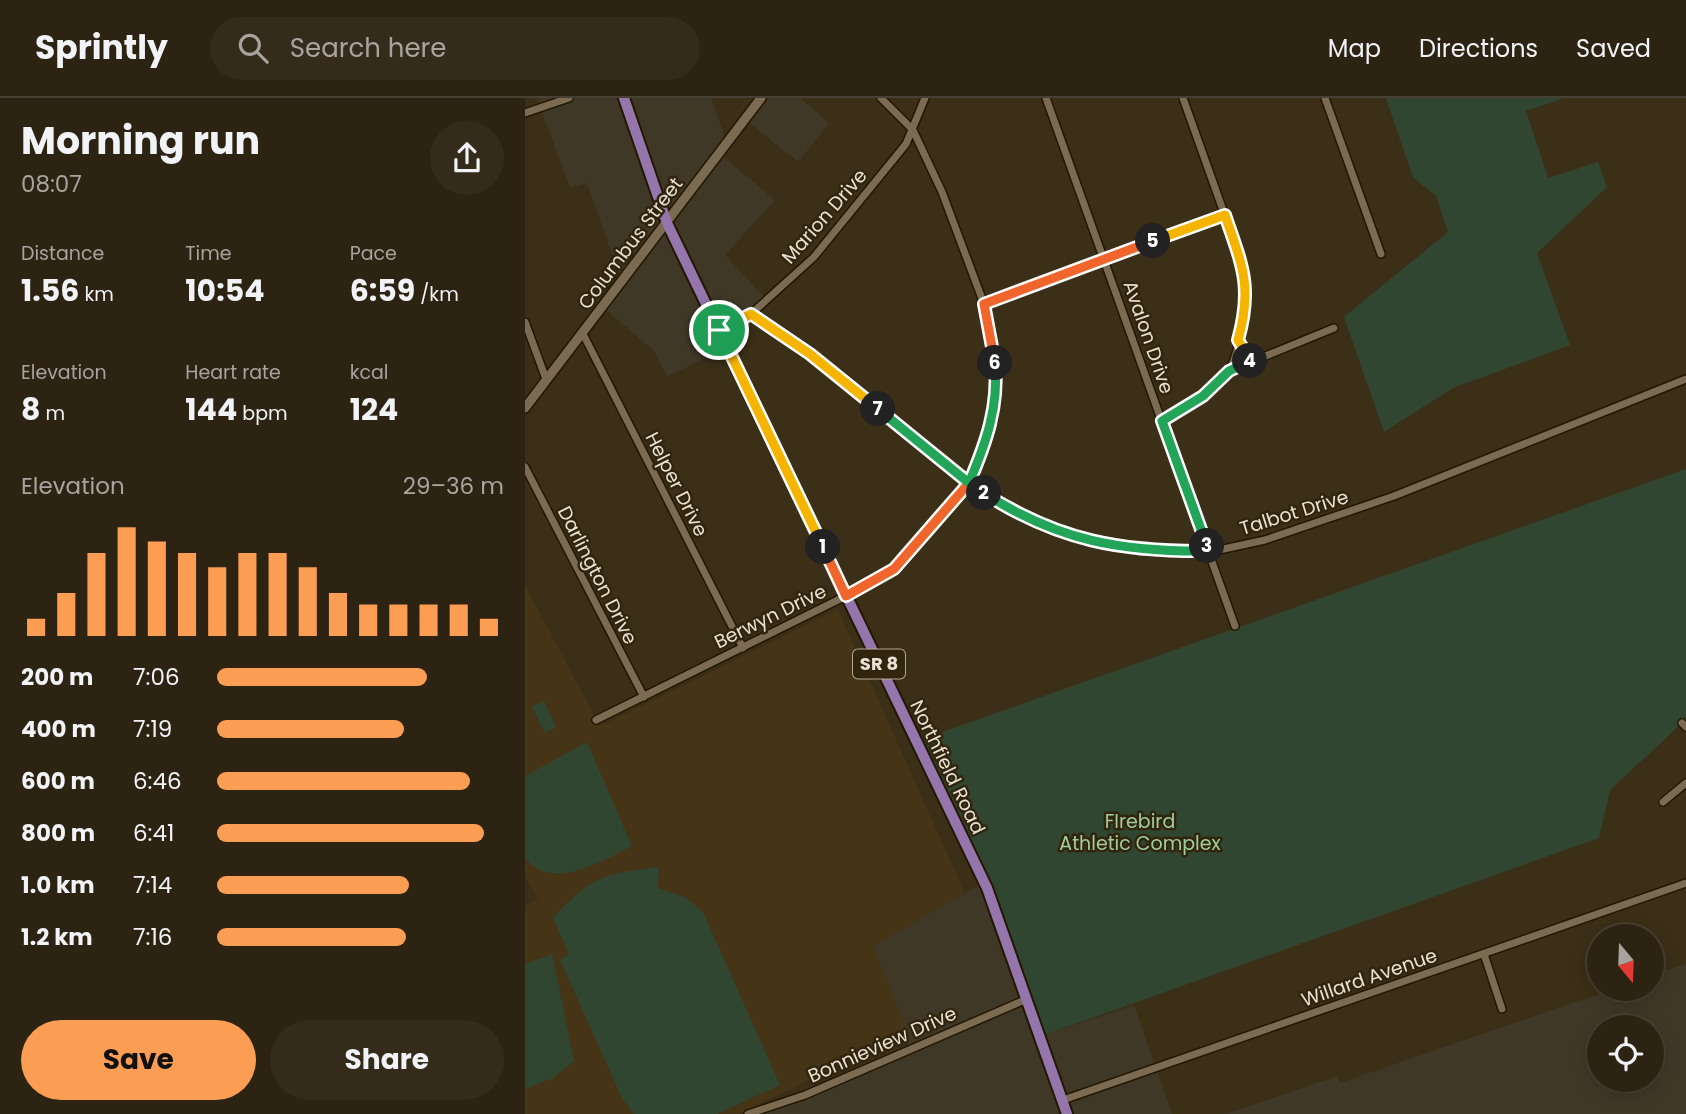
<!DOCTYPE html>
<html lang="en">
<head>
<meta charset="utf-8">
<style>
  :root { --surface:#2d2312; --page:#352b1b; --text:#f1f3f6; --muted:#a7a49f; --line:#484032; --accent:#fc9d54 }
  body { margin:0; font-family:Poppins,sans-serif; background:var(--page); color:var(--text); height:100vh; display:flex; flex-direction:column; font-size:26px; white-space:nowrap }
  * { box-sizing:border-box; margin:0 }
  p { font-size:23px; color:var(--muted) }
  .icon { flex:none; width:38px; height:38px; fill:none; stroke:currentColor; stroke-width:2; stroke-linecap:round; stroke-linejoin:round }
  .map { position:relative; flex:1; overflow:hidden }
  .details { display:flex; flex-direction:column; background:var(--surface); width:525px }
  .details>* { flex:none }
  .needle { width:46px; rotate:161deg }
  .buttons { position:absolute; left:1062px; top:826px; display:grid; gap:14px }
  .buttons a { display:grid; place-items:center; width:77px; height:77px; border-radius:50%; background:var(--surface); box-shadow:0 4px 18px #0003,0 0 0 2px var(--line); font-size:35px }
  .pin { position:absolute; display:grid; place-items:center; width:60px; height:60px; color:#fff; margin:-30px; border:4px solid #fff; border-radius:50%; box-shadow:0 2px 7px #0007 }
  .km { position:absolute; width:35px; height:35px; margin:-18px; border-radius:50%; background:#222; color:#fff; font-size:19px; line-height:35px; text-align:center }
  .round { display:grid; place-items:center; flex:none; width:74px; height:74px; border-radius:37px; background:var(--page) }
  .summary { display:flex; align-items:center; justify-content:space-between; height:119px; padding:0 21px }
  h1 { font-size:38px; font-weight:700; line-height:52px }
  .figures { display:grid; grid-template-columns:repeat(3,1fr); gap:10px; height:119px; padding:7px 21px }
  .figures div { display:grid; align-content:center }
  .figures b { font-size:30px; font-weight:700 }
  .figures small { font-size:19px; font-weight:400 }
  .figures p { font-size:19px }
  .chart { height:196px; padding:14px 21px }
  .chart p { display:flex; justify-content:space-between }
  .chart svg { width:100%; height:126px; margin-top:7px; stroke:var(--accent); stroke-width:6 }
  .action { display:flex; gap:14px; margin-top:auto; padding:14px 21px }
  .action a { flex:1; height:80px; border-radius:42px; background:var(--accent); color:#111; font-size:28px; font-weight:700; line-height:80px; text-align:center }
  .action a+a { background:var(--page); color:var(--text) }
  ul { padding:0 21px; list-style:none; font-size:23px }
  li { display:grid; grid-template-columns:112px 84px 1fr; align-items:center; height:52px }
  li i { height:18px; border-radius:9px; background:var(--accent) }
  header { display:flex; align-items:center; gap:42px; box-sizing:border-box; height:98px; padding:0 35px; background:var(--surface); border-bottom:2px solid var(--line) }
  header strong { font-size:33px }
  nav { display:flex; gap:38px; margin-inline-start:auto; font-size:24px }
  .search { width:490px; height:63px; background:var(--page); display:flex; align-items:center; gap:18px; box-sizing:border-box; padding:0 24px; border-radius:38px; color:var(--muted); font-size:26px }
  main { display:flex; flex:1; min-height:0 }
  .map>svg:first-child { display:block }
  .commercial { fill:#403827; fill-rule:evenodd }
  .built { fill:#453416 }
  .green { fill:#314631 }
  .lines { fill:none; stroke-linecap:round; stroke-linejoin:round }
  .minor-casing { stroke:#231702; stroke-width:10 }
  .tertiary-casing { stroke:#231702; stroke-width:12 }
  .primary-casing { stroke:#231702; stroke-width:14 }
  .minor { stroke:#7a6b52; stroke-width:7 }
  .tertiary { stroke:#7a6b52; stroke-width:9 }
  .primary { stroke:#9476ad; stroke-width:10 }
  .split-1-casing { stroke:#fff; stroke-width:14 }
  .split-2-casing { stroke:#fff; stroke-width:14 }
  .split-3-casing { stroke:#fff; stroke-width:14 }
  .split-4-casing { stroke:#fff; stroke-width:14 }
  .split-5-casing { stroke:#fff; stroke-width:14 }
  .split-6-casing { stroke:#fff; stroke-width:14 }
  .split-7-casing { stroke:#fff; stroke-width:14 }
  .split-8-casing { stroke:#fff; stroke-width:14 }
  .split-1 { stroke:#f5b400; stroke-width:9 }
  .split-2 { stroke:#f0652b; stroke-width:9 }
  .split-3 { stroke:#22a559; stroke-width:9 }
  .split-4 { stroke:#22a559; stroke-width:9 }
  .split-5 { stroke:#f5b400; stroke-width:9 }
  .split-6 { stroke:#f0652b; stroke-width:9 }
  .split-7 { stroke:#22a559; stroke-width:9 }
  .split-8 { stroke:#f5b400; stroke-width:9 }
  .labels { text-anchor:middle; stroke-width:5; stroke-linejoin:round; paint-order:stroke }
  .shield { fill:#32250e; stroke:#b2a998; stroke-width:2 }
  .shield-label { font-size:18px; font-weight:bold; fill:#e9e1d3 }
  .street-label { font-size:19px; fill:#e9e1d3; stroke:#32250e }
  .park-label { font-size:19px; fill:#a0cd9f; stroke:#32250e }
</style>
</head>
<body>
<header>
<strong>Sprintly</strong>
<div class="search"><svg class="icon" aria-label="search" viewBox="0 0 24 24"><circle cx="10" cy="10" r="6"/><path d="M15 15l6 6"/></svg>Search here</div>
<nav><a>Map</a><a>Directions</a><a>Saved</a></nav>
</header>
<main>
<section class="details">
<div class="summary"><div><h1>Morning run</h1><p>08:07</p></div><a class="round"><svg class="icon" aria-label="share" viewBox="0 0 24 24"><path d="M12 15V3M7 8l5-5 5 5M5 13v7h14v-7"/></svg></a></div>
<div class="figures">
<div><p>Distance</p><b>1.56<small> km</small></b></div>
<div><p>Time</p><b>10:54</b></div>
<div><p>Pace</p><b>6:59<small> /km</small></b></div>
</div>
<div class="figures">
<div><p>Elevation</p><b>8<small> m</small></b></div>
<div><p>Heart rate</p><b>144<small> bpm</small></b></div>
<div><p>kcal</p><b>124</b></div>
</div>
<div class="chart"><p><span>Elevation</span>29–36 m</p>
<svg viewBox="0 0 160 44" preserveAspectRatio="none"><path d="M5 44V38M15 44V29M25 44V15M35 44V6M45 44V11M55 44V15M65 44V20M75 44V15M85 44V15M95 44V20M105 44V29M115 44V33M125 44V33M135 44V33M145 44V33M155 44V38"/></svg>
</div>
<ul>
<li><b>200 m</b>7:06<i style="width:73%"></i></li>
<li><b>400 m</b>7:19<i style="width:65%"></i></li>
<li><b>600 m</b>6:46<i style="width:88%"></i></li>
<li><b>800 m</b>6:41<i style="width:93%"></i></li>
<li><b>1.0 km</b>7:14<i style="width:67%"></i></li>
<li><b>1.2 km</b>7:16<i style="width:66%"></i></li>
</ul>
<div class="action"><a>Save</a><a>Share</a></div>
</section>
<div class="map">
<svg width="1161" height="1016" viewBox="0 0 1161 1016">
  <rect width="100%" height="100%" fill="#3c2f18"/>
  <path class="commercial" d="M 12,0 L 186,0 L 202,45 L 195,56 L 250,102 L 200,157 L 242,202 L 195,232 L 203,250 L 142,278 L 130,254 L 78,209 L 97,184 L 62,85 L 45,90 Z
    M 236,0 L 275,0 L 304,25 L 273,64 L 220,21 Z
    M 460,784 L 516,938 L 609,907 L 647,1016 L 223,1016 L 384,952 L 347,848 Z
    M 1161,866 L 1161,1016 L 701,1016 L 812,978 L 815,985 L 1088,891 L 1127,891 L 1127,877 ZM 1074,929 L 1127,929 L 1127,982 L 1074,982 Z"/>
  <path class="built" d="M 0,487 L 75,628 L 313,512 L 440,795 L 348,848 L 383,934 L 214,1016 L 0,1016 L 0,808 L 13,801 L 0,778 Z"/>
  <path class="green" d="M 861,0 L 1039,0 L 1001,13 L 1023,80 L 1073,64 L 1082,89 L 1012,155 L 1045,247 L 928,290 L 859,334 L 819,219 L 923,134 L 911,98 L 888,79 Z
    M 1161,371 L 1161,623 L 1155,619 L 1157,625 L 1085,692 L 1074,740 L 516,938 L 462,790 L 392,643 Z
    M 19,603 L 31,629 L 20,635 L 7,609 Z
    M 62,644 L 107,748 C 78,763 26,794 0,760 L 0,678 Z
    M 134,769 L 133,790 L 160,799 L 178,814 L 255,987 L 192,1016 L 109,1016 L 97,1000 L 35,862 L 44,856 L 28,820 C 67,778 78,776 134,769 Z
    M 27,856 L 49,963 L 28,980 L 0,991 L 0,866 Z"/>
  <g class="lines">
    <g class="minor-casing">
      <path id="minor" d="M 521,0 L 710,528
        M 800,0 L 856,156
        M 0,15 L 44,0
        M 459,206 L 700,117
        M 226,216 L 285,255 L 444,385 L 485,411 L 560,443 L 639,454 L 694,452 L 740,442 L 869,398 L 1161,281
        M 0,224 L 21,281
        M 194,232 L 226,216 L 289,159 L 381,46 L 400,0
        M 58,236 L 218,550
        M 713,243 L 722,257 L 731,260
        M 704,273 L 809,230
        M 637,323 C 659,309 688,296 703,274 C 717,253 722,196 719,171 L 658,0
        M 0,369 L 119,599
        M 71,622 L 335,491 L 369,471 L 444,385 L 468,322 L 472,289 L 469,253 L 459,206 L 417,94 L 388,32 L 356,0
        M 1157,625 L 1161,629
        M 1138,704 L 1161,685
        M 959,856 L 977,911
        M 538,1002 L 1161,785
        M 223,1016 L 280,997 L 502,901"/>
    </g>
    <g class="tertiary-casing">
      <path id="tertiary" d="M 0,310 L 236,0"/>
    </g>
    <g class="primary-casing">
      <path id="primary" d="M 99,0 L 142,125 L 462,790 L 542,1016"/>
    </g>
    <use href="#minor" class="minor"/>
    <use href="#tertiary" class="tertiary"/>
    <use href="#primary" class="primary"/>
  </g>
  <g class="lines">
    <g class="split-1-casing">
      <path id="split-1" d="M 194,232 L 298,449"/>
    </g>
    <g class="split-2-casing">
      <path id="split-2" d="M 298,449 L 321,498 L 369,471 L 444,385 L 459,395"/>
    </g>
    <g class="split-3-casing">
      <path id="split-3" d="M 459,395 C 533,443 597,454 684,453 L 682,448"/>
    </g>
    <g class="split-4-casing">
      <path id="split-4" d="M 682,448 L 637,323 L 678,298 L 704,273 L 725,263"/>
    </g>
    <g class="split-5-casing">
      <path id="split-5" d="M 628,143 L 700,117 C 717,167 728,188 713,242 L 722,257 L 732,260 L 725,263"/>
    </g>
    <g class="split-6-casing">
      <path id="split-6" d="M 470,265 L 459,206 L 628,143"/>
    </g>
    <g class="split-7-casing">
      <path id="split-7" d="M 353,311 L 444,385 C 461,345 474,309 470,265"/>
    </g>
    <g class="split-8-casing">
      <path id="split-8" d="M 194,232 L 226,216 L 285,256 L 353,311"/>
    </g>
    <use href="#split-1" class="split-1"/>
    <use href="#split-2" class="split-2"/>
    <use href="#split-3" class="split-3"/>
    <use href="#split-4" class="split-4"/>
    <use href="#split-5" class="split-5"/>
    <use href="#split-6" class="split-6"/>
    <use href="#split-7" class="split-7"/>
    <use href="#split-8" class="split-8"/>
  </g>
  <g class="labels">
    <rect class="shield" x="328" y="551.5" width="52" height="29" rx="5"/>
    <g class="shield-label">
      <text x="354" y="572">SR 8</text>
    </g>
    <g class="street-label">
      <text transform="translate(299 118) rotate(-49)" y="7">Marion Drive</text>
      <text transform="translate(105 145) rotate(-53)" y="7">Columbus Street</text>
      <text transform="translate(624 239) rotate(71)" y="7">Avalon Drive</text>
      <text transform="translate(152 386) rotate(63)" y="7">Helper Drive</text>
      <text transform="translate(769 414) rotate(-17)" y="7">Talbot Drive</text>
      <text transform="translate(73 477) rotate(63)" y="7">Darlington Drive</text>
      <text transform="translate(245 518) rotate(-26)" y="7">Berwyn Drive</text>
      <text transform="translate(423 669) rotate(64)" y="7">Northfield Road</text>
      <text transform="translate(844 879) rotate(-19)" y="7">Willard Avenue</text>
      <text transform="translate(357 946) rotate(-24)" y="7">Bonnieview Drive</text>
    </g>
    <g class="park-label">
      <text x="615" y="730">FIrebird<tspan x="615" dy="22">Athletic Complex</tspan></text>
    </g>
  </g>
</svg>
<div class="buttons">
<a><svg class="needle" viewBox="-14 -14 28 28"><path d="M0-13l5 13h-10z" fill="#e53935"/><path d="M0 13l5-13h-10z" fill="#a7a49f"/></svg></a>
<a><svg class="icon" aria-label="locate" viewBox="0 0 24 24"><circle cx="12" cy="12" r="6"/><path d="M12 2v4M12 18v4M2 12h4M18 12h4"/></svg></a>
</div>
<div class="pin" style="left:194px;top:232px;background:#1e9e55"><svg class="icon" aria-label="arrive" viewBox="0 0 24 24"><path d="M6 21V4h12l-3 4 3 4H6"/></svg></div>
<b class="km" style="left:298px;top:449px">1</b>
<b class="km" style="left:459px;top:395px">2</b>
<b class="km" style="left:682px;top:448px">3</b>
<b class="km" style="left:725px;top:263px">4</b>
<b class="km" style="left:628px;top:143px">5</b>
<b class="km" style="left:470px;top:265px">6</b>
<b class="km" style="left:353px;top:311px">7</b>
</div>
</main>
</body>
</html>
